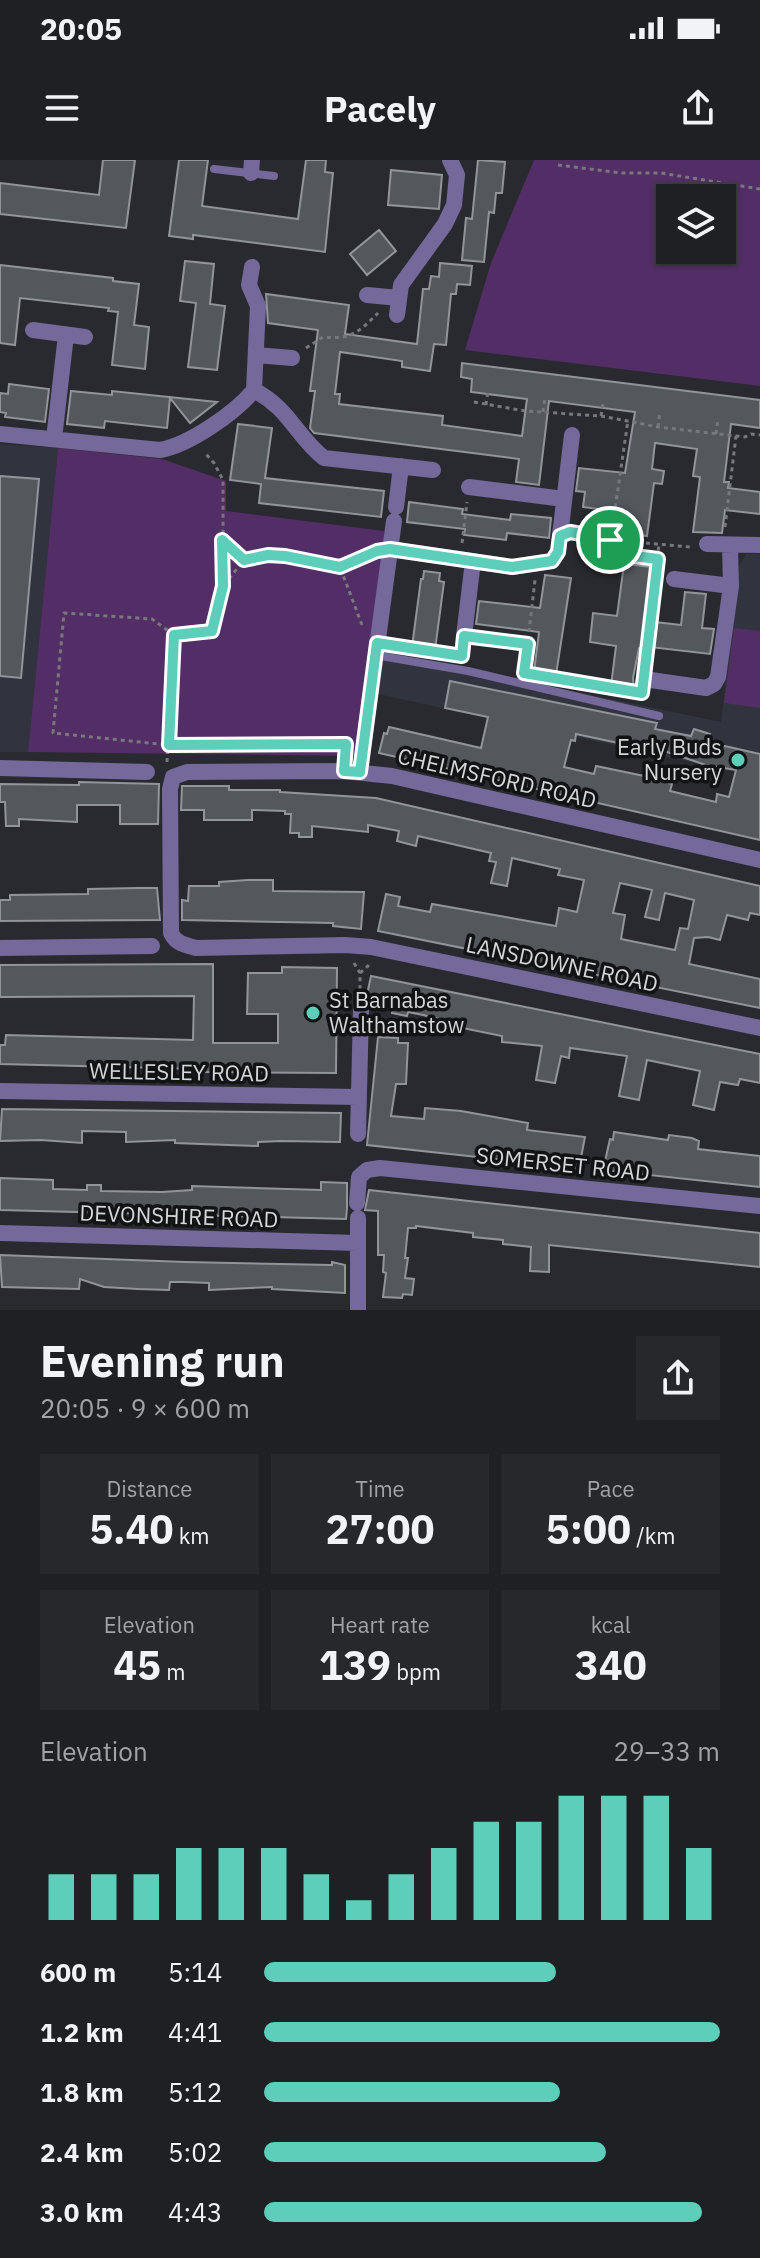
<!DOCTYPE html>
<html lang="en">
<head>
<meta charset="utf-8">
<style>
  :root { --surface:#1f2023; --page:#27282b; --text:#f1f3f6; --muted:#a1a3a6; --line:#3c3e41; --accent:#5dceb9 }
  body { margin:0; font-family:"IBM Plex Sans",sans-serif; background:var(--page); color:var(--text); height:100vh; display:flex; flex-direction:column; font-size:30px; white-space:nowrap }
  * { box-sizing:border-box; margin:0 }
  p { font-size:26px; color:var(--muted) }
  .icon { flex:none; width:44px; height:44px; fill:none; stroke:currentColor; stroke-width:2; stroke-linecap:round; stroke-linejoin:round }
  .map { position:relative; height:1150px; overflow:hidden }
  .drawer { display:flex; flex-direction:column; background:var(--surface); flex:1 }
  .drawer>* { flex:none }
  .controls { position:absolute; left:656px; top:24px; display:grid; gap:16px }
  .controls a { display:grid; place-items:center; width:80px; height:80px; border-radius:0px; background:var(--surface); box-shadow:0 2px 6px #0004,0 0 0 2px var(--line); font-size:40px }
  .pin { position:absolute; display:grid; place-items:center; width:68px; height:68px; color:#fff; margin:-34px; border:4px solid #fff; border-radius:50%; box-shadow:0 2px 8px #0007 }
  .round { display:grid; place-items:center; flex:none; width:84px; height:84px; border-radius:0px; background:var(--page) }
  .overview { display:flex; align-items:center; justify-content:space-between; height:136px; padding:0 40px }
  h1 { font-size:44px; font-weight:700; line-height:60px }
  .stats { display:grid; grid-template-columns:repeat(3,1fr); gap:12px; height:136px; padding:8px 40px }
  .stats div { display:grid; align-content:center; border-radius:0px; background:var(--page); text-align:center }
  .stats b { font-size:40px; font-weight:700 }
  .stats small { font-size:22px; font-weight:400 }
  .stats p { font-size:22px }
  .chart { height:224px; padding:16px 40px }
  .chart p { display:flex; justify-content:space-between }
  .chart svg { width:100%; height:144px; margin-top:8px; stroke:var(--accent); stroke-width:6 }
  ul { padding:0 40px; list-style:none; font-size:26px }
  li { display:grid; grid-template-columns:128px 96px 1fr; align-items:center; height:60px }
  li i { height:20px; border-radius:10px; background:var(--accent) }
  .status { display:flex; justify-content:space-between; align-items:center; height:56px; padding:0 40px; background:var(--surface); direction:ltr }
  .status svg { height:22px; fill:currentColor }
  header { display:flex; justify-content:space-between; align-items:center; height:104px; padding:0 40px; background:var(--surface); font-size:36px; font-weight:700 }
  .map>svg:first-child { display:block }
  .built { fill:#31343e }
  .green { fill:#532d65; fill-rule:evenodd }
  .building { fill:#54575c; stroke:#91949a; stroke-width:2; fill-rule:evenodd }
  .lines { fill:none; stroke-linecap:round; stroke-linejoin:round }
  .path { stroke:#77787c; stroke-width:3; stroke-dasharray:4 4; stroke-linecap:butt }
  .lane { stroke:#75689a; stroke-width:8 }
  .street { stroke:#75689a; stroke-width:16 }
  .route-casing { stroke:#fff; stroke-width:16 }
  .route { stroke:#5dceb9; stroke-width:10 }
  .poi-dot { fill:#5dceb9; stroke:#121315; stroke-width:3 }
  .labels { text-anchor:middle; stroke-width:7; stroke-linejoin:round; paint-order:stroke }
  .poi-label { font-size:22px; fill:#d5d6d9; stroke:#121315; text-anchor:end }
  .street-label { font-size:22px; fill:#d5d6d9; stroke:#121315 }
</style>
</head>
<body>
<div class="status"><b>20:05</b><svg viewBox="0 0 49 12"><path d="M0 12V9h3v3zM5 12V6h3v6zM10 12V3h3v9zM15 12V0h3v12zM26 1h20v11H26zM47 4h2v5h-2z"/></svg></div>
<header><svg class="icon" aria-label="menu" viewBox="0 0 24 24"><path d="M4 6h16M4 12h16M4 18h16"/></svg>Pacely<svg class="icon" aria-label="share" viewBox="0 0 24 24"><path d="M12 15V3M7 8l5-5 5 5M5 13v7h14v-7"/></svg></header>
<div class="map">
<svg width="760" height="1150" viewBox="0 0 760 1150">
  <rect width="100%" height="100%" fill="#292a2f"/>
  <path class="built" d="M 0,284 L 58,288 L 28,592 L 0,592 Z
    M 746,394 L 760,394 L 760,617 L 378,534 L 383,492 L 721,562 L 739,406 Z"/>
  <path class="green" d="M 534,0 L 760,0 L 760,226 L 465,190 L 491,103 ZM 670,38 L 722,38 L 722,90 L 670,90 Z
    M 58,288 L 162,299 L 226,321 L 226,351 L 384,371 L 384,389 L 354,596 L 28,592 Z
    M 734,468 L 760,471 L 760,548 L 724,543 Z"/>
  <path class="building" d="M 103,0 L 135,0 L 126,68 L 0,54 L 0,23 L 99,35 Z
    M 179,0 L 208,0 L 202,46 L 298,59 L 306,0 L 326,0 L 325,12 L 333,13 L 325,92 L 193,75 L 193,79 L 169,76 Z
    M 478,0 L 505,2 L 502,33 L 496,33 L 494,53 L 489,52 L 484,102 L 462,100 L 466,58 L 472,59 Z
    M 391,10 L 442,15 L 439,49 L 388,45 Z
    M 379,70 L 396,91 L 367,115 L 350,94 Z
    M 185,101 L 214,104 L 210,144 L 225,146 L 217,210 L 188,207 L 196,143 L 180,141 Z
    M 440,103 L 472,106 L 470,125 L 457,124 L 456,134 L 451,134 L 446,185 L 434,184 L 430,211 L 402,207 L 402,201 L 340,192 L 335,234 L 340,234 L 339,244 L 443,256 L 442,265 L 522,276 L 527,239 L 471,232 L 472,219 L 461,217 L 462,203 L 760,240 L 760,268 L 731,264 L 724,322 L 729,322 L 728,328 L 760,332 L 760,354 L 725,350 L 722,373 L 693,372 L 700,317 L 693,316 L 697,289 L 655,283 L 652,309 L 664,311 L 662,324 L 654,323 L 647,376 L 618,372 L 620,352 L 583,347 L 585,332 L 576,331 L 579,308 L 625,313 L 635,252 L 549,241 L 539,325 L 516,322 L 519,299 L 314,273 L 310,268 L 315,231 L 310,231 L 318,170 L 268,163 L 266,134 L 349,145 L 345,174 L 417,184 L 423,129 L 429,129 L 431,116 L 439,117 Z
    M 0,105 L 113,118 L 113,121 L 139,124 L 134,165 L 149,167 L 145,209 L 112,205 L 118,152 L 108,151 L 109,148 L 20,138 L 15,185 L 0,183 Z
    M 9,224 L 49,229 L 45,262 L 5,257 L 6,253 L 0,252 L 0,233 L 8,234 Z
    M 71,231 L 112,235 L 112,231 L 217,242 L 190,263 L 170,238 L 167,268 L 105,261 L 104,268 L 67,264 Z
    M 238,264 L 272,268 L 265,318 L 384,331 L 381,357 L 259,343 L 261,324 L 230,320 Z
    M 0,316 L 39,319 L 21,518 L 0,516 Z
    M 409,342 L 463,349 L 462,354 L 510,360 L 511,354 L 551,358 L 549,378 L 507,373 L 506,380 L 464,375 L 465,369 L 407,362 Z
    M 624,404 L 652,407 L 646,461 L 681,465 L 685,432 L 706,434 L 702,468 L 714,469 L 710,494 L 642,486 L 642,489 L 639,488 L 633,518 L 634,529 L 611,526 L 616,486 L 590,482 L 593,453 L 617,456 Z
    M 424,411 L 440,413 L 439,421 L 444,422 L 435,490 L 412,487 L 421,419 L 423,419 Z
    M 545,415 L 571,418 L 556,515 L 534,512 L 539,472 L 476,464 L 479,441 L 540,448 Z
    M 450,521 L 657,563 L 655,569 L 691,576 L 694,569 L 710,574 L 707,582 L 760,594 L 760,680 L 379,593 L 384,573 L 387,574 L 389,567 L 481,588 L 488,557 L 445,548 ZM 576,574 L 651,590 L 652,587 L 706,605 L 736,610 L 729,637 L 717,634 L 716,642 L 670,631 L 672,624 L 649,617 L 596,606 L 594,614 L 564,607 L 571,580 L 575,581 Z
    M 79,622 L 159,624 L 158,664 L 120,664 L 120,645 L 77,645 L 77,662 L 19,659 L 19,666 L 6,666 L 5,642 L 0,642 L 0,624 L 79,625 Z
    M 182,626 L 229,626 L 229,630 L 280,630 L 280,632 L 376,638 L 760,726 L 760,755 L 750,753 L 748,760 L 727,755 L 720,780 L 708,777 L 694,778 L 689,804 L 760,819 L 760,848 L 378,771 L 386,734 L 400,737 L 398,746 L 430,752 L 432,744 L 556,766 L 559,748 L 577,752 L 584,720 L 558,715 L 560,709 L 512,698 L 507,726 L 491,723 L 496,702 L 489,701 L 491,693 L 418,676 L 416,686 L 397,681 L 399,671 L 368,665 L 368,672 L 312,666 L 312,677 L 299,677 L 299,673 L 290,673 L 291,654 L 285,654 L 285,651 L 252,650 L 252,660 L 204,660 L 204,650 L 181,650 ZM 620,723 L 652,730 L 645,757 L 659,760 L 665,733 L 694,740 L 688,769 L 680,768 L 675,790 L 621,779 L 625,755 L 613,753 Z
    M 248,720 L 273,720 L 273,731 L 364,732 L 361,769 L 333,766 L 333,763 L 182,760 L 182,740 L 188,741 L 189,726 L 219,726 L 219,722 Z
    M 137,728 L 157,728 L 160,760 L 0,761 L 0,740 L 10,740 L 10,735 L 88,734 L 88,729 Z
    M 213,804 L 213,883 L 278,883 L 278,854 L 247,854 L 248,813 L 282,813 L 282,807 L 337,808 L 336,913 L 198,912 L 198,909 L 0,904 L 0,885 L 5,885 L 6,875 L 193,880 L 194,836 L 0,837 L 0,805 Z
    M 371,816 L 760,894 L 760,923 L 740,919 L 738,925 L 720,922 L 714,950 L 693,945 L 700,911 L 647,900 L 639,940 L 619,936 L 627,896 L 570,888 L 569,898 L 561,896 L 555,923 L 536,920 L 542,886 L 502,882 L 502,876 L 438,863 L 439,859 L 423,855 L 408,852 L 407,856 L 392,853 L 393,849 L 371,845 L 371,835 L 367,835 Z
    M 378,877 L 398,878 L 398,883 L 408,883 L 406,924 L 396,924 L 391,956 L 424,959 L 425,948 L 461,951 L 528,963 L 527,970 L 585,977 L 579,1008 L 367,985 Z
    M 2,949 L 341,953 L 340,982 L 281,981 L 258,982 L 258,986 L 175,983 L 175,980 L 126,982 L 126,972 L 82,971 L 82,983 L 41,980 L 0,981 Z
    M 614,972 L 668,980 L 669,975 L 692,978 L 699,981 L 698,989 L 760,996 L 760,1027 L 603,1010 L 610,979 L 613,980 Z
    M 0,1018 L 53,1020 L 53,1029 L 87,1030 L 87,1025 L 101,1025 L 101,1031 L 162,1032 L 192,1030 L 192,1026 L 321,1030 L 321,1022 L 347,1023 L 347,1048 L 346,1059 L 0,1050 Z
    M 369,1030 L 760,1073 L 760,1107 L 549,1085 L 549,1112 L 530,1111 L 531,1087 L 503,1084 L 503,1080 L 473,1077 L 473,1073 L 416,1066 L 416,1068 L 408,1068 L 405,1098 L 408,1098 L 405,1118 L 414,1119 L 412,1135 L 403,1134 L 402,1138 L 383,1137 L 386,1113 L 383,1112 L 384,1095 L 378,1095 L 378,1051 L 365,1050 Z
    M 0,1095 L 185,1102 L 332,1105 L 332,1102 L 345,1105 L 345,1133 L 272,1129 L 272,1127 L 209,1130 L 209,1123 L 184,1122 L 170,1122 L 169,1130 L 138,1129 L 104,1127 L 80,1119 L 79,1129 L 2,1127 Z"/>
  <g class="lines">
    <path class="path" d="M 558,5 L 622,13 L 661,13 L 760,29
      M 306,188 L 323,177 C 351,180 359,172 378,153
      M 474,242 L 525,251 L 601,256 L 658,267 L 745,277 L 751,274 L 760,275
      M 486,245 L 488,230
      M 543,252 L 545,237
      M 601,256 L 603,244
      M 658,267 L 660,251
      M 716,274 L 718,259
      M 613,363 L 628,260
      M 725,367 L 736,276
      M 222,380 L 244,400 C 283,393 302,402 340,407
      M 622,381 L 690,387
      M 462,383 L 467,342
      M 617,393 L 657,399
      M 224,425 L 244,400
      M 362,465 L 340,407 L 372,393
      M 529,472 L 535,420
      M 174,475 L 152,459 L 64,453 L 53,573 L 169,585 L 346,584
      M 646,502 L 659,384
      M 524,512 L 526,495
      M 570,521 L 634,532
      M 167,602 L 174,475 L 212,471 L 223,426 L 223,320 L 214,303 L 204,292
      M 354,803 L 360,813 L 360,834
      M 360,813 L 368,806 L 369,802"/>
    <path class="lane" d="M 214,9 L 274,16
      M 464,476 L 528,484
      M 375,495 L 468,511 L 659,556"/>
    <path class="street" d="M 251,13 L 252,0
      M 252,107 L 249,125 L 258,146 L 254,230
      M 367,135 L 399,138
      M 397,155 L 401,125 L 445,64 L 454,45 L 457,15 L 450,0
      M 33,170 L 85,177
      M 256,195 L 292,198
      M 0,274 L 160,290 C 189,285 235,253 254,230 C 290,249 296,276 324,298 L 433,310
      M 54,279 L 66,175
      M 469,327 L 564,339
      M 396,347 L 401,306
      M 560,376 L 570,372 L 606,379
      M 707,384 L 760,385
      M 390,389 L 512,407 L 552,401 L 558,392 L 572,275
      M 674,419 L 731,426
      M 464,476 L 473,401
      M 644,519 L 706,528 L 714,524 L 718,517 L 731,426 L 730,387
      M 0,608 L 147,612
      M 360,612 L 394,361
      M 760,700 L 392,616 L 344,611 L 187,612 L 173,617 L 170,629 L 171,773 C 176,784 186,785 196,788 L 345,785 L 371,787 L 760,868
      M 0,788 L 152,786
      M 0,931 L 357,937
      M 358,974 L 361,850
      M 357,1043 L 359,1017 L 367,1010 L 380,1008 L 760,1046
      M 358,1058 L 358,1150
      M 0,1073 L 357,1083"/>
  </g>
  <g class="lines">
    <g class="route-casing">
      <path id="route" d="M 570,372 L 635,383 L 634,396 L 658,399 L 642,533 L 524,513 L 528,484 L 464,476 L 462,496 L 377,483 L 360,612 L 344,611 L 346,584 L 169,585 L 174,475 L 212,471 L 223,426 L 222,380 L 244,400 L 268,395 L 285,396 L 340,407 L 377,391 L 390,389 L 512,407 L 552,401 L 558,392 L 560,376 Z"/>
    </g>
    <use href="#route" class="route"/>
  </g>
  <g class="poi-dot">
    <circle cx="738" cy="600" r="8"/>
    <circle cx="313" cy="853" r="8"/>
  </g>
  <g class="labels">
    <g class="poi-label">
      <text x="722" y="595">Early Buds<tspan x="722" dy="25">Nursery</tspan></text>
      <text x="329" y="848" text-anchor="start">St Barnabas<tspan x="329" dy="25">Walthamstow</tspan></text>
    </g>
    <g class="street-label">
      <text transform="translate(497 618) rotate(13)" y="8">CHELMSFORD ROAD</text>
      <text transform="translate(562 804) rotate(12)" y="8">LANSDOWNE ROAD</text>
      <text transform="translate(179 912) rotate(1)" y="8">WELLESLEY ROAD</text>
      <text transform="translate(563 1004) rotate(6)" y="8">SOMERSET ROAD</text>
      <text transform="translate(179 1056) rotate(2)" y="8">DEVONSHIRE ROAD</text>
    </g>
  </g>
</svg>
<div class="controls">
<a><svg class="icon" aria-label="layers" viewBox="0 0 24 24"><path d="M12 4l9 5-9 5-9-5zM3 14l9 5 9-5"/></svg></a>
</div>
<div class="pin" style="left:610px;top:380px;background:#1e9e55"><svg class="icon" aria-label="arrive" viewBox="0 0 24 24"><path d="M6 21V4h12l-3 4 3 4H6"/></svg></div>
</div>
<section class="drawer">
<div class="overview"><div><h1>Evening run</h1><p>20:05 · 9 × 600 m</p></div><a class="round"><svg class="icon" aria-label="share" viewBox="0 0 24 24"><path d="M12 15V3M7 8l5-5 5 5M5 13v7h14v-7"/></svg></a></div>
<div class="stats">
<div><p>Distance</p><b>5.40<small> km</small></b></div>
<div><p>Time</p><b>27:00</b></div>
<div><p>Pace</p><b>5:00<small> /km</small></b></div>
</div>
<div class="stats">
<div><p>Elevation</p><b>45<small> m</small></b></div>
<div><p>Heart rate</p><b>139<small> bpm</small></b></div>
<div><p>kcal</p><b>340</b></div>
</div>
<div class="chart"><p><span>Elevation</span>29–33 m</p>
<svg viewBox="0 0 160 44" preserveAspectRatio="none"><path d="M5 44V30M15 44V30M25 44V30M35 44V22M45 44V22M55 44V22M65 44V30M75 44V38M85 44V30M95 44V22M105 44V14M115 44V14M125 44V6M135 44V6M145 44V6M155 44V22"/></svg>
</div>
<ul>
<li><b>600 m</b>5:14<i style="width:64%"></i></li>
<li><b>1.2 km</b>4:41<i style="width:100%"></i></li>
<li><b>1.8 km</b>5:12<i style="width:65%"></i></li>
<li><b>2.4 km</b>5:02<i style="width:75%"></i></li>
<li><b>3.0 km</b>4:43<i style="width:96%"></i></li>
</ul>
</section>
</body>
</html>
